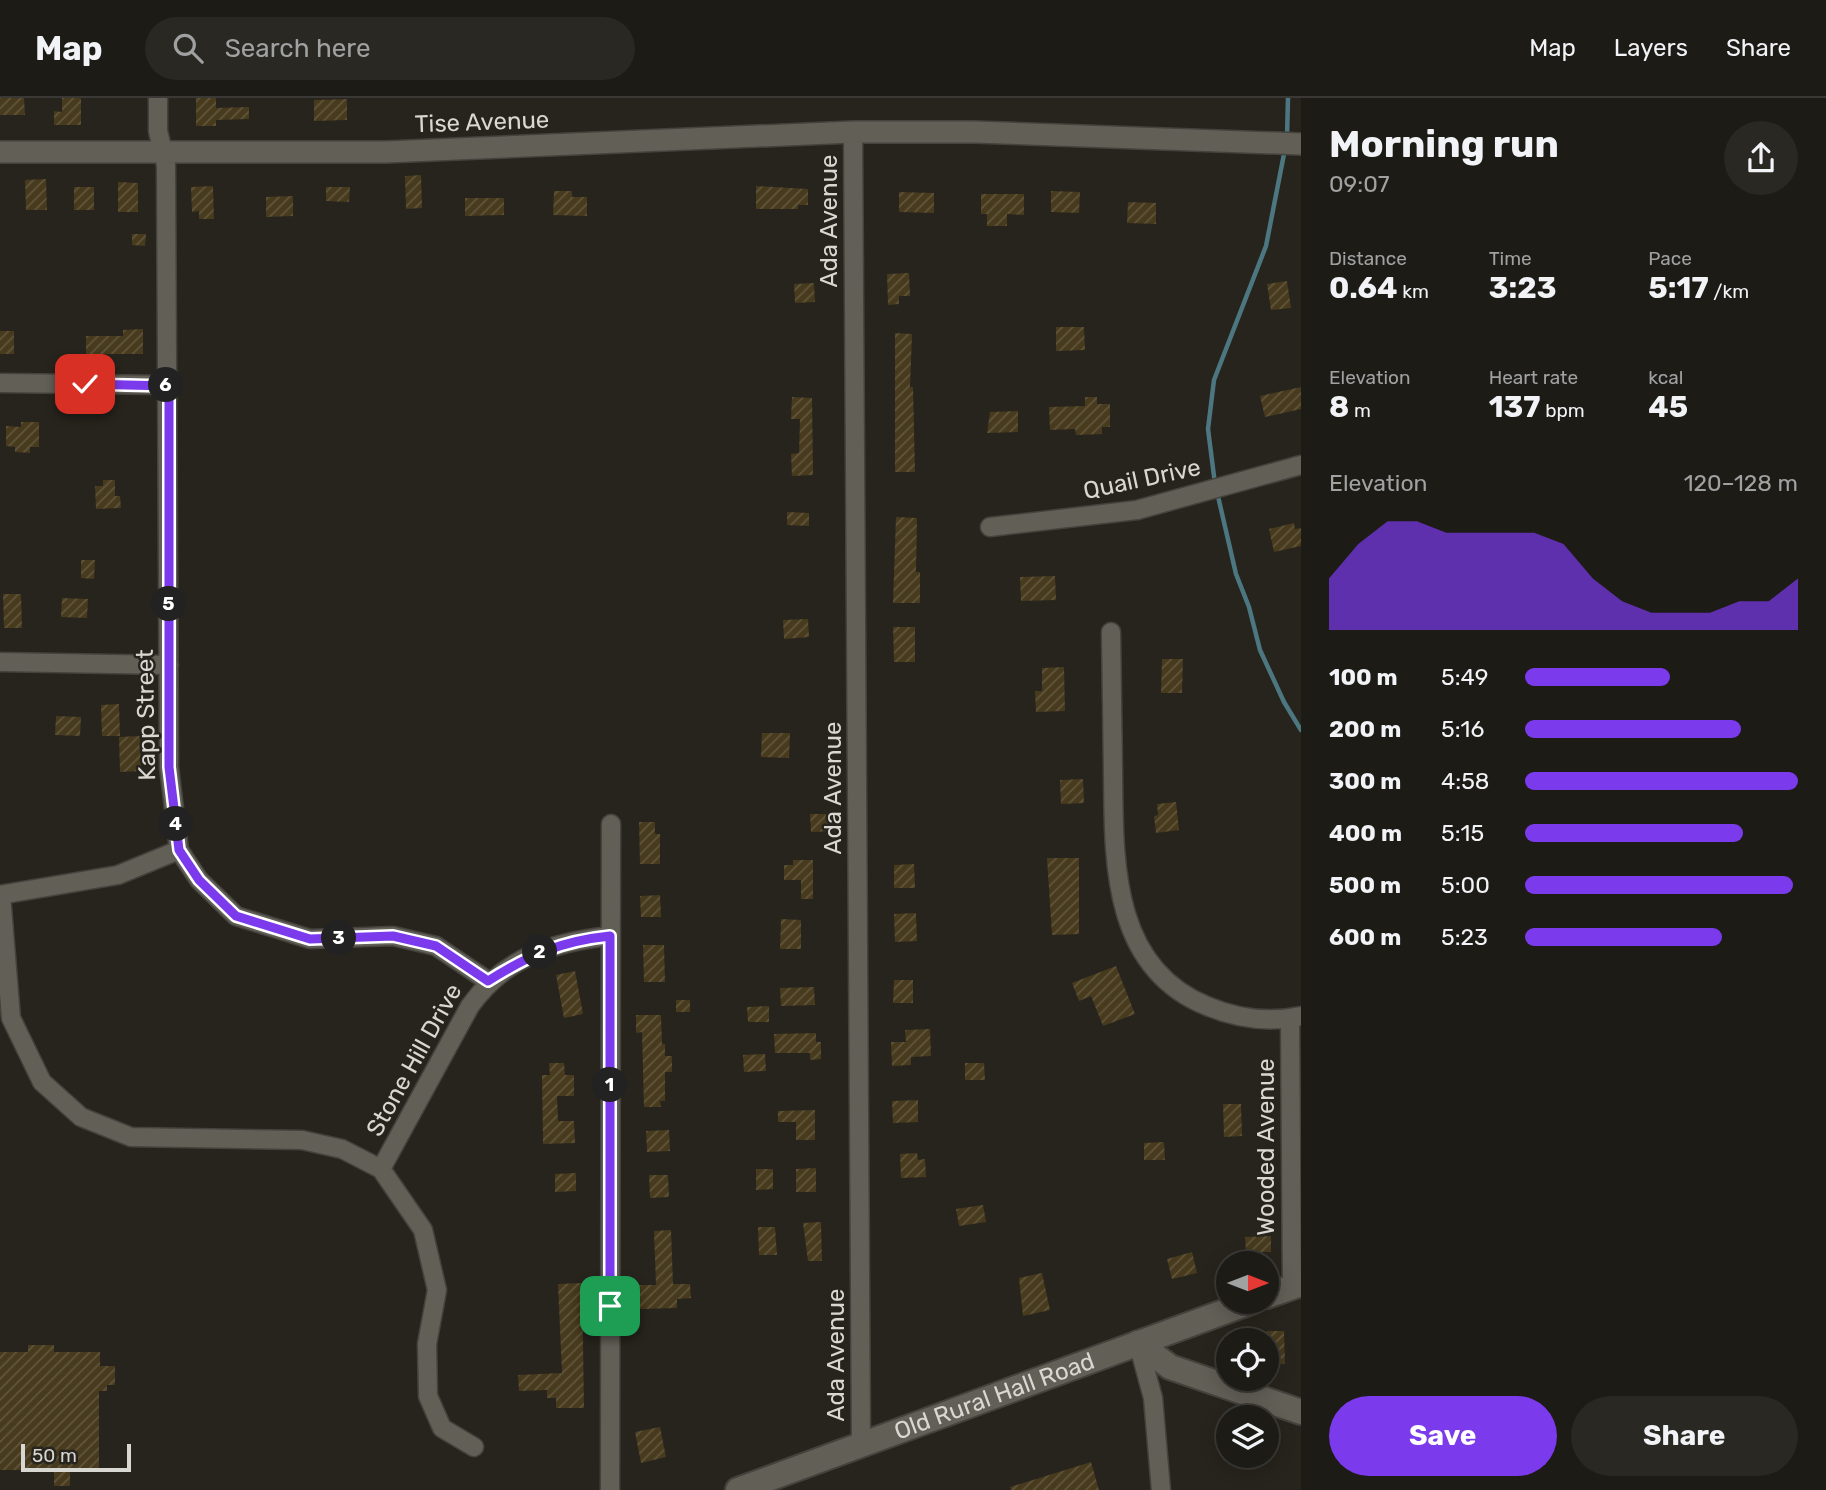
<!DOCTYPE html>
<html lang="en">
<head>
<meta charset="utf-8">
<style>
  :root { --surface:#1d1b16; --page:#2a2823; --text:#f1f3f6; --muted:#a0a1a1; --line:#3b3935; --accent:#7c3aed }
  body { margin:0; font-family:Rubik,sans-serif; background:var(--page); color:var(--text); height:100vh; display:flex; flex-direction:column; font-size:26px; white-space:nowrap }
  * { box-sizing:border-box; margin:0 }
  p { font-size:23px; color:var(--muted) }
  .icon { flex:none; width:38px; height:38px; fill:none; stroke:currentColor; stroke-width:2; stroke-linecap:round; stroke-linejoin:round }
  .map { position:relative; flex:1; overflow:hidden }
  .details { display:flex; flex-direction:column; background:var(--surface); width:525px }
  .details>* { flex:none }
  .needle { width:46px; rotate:90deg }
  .controls { position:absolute; left:1216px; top:1153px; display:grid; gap:14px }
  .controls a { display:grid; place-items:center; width:63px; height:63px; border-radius:50%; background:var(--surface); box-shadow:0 4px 18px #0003,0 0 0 2px var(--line); font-size:35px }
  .scale { position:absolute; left:21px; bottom:18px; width:110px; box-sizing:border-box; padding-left:7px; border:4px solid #d8d7d2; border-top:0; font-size:19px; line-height:24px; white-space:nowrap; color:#d8d7d2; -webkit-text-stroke:5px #27241d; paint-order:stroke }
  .pin { position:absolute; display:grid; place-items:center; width:60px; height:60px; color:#fff; margin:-30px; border-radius:14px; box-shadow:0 4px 10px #0006 }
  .km { position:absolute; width:35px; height:35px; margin:-18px; border-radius:50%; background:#222; color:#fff; font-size:19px; line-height:35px; text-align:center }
  .round { display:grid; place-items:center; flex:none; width:74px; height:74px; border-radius:37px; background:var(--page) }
  .summary { display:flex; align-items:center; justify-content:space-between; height:119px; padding:0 28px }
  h1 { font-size:38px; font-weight:700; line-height:52px }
  .stats { display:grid; grid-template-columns:repeat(3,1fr); gap:10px; height:119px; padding:7px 28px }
  .stats div { display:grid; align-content:center }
  .stats b { font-size:30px; font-weight:700 }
  .stats small { font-size:19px; font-weight:400 }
  .stats p { font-size:19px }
  .chart { height:196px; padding:14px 28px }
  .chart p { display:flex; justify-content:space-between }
  .chart svg { width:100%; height:126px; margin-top:7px; fill:var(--accent); opacity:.7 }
  .action { display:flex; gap:14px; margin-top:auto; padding:14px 28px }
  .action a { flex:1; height:80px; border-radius:42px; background:var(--accent); color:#fff; font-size:28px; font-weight:700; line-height:80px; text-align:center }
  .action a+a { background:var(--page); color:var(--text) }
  ul { padding:0 28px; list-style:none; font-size:23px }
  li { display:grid; grid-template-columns:112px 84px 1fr; align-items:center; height:52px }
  li i { height:18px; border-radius:9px; background:var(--accent) }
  header { display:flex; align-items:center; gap:42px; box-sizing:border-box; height:98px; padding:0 35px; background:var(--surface); border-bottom:2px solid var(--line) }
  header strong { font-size:33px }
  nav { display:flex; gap:38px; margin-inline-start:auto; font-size:24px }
  .search { width:490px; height:63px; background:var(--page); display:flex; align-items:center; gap:18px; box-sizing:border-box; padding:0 24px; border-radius:38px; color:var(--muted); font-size:26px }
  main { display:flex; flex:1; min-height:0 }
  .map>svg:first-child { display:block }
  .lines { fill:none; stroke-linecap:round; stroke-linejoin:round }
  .stream { stroke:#4d7780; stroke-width:4.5 }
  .building { fill:url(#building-hatch) }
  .minor-casing { stroke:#44423c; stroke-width:21 }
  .tertiary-casing { stroke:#44423c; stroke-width:24 }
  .secondary-casing { stroke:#44423c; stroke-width:28 }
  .minor { stroke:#625f57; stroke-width:18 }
  .tertiary { stroke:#625f57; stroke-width:21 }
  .secondary { stroke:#625f57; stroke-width:24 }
  .route-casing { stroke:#fff; stroke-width:14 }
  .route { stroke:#7c3aed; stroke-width:9 }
  .labels { text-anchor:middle; stroke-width:5; stroke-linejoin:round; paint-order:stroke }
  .street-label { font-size:24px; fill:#d8d7d2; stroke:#27241d }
</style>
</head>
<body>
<header>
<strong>Map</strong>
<div class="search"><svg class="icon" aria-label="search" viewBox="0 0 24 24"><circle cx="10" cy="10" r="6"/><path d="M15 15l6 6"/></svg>Search here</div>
<nav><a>Map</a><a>Layers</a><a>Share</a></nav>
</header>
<main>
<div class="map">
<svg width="1301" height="1392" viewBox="0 0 1301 1392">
  <defs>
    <pattern id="building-hatch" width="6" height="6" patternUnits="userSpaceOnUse" patternTransform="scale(1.75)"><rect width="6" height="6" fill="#473a1d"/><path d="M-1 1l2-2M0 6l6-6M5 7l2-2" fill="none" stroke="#61563d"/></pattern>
  </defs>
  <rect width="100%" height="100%" fill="#27241d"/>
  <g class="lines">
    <path class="stream" d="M 1287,39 L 1288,0
      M 1215,386 L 1208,331 L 1214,282 L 1266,148 L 1285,51
      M 1217,394 L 1236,476 L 1249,509 L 1260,552 L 1284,604 L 1301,632"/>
  </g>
  <path class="building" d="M 0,0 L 24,0 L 25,17 L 0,17 Z
    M 62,0 L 81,0 L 81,27 L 54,27 L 54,13 L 62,14 Z
    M 196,0 L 216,0 L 216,10 L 249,9 L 249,21 L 216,22 L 216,28 L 196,28 Z
    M 347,1 L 347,22 L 314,23 L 314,2 Z
    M 421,77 L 422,110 L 406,111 L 405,78 Z
    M 46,81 L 47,112 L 26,112 L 25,82 Z
    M 118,84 L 138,85 L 138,114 L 118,114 Z
    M 213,88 L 214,121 L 199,121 L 199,113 L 192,114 L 191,89 Z
    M 756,88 L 808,91 L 808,107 L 798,107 L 798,111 L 756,111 Z
    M 74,89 L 94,89 L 94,112 L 74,112 Z
    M 326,89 L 350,89 L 349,104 L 326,103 Z
    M 554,93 L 572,93 L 572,99 L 587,99 L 587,118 L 553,117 Z
    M 1051,93 L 1080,94 L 1079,115 L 1051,114 Z
    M 899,94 L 934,95 L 934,115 L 899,114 Z
    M 981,96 L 1024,96 L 1024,117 L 1007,116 L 1007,128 L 987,128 L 987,116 L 981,116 Z
    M 293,98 L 293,118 L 266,119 L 266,99 Z
    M 465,100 L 504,100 L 504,117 L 465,118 Z
    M 1128,104 L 1156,105 L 1156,126 L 1127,125 Z
    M 132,136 L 146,136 L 145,148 L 132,147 Z
    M 909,175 L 910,198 L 899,198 L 899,206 L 888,207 L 887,176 Z
    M 1287,183 L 1291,210 L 1271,212 L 1267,186 Z
    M 814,185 L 815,204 L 795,205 L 794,186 Z
    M 1056,229 L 1084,229 L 1085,252 L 1056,253 Z
    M 143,231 L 143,256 L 86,256 L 86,238 L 123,238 L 123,232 Z
    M 0,233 L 14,233 L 14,256 L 0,256 Z
    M 895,235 L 912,236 L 910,289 L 913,289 L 915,374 L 895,374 Z
    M 1301,289 L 1301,311 L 1265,319 L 1260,298 Z
    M 792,299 L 812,300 L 813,377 L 792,378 L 791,356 L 799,355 L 800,321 L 791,321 Z
    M 1085,299 L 1097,299 L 1097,306 L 1110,306 L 1110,329 L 1102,329 L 1102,336 L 1076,337 L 1075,331 L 1050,332 L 1049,309 L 1085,308 Z
    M 1018,313 L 1018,334 L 987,335 L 990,314 Z
    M 21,324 L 39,324 L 39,349 L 30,349 L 30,355 L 15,354 L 15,349 L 6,348 L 6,328 L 21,329 Z
    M 103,382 L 115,382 L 115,398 L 120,398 L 121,410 L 96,411 L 95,388 L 103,388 Z
    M 787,414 L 809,415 L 809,428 L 787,427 Z
    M 896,419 L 917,420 L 916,474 L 920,474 L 920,505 L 893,505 Z
    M 1294,425 L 1295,431 L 1301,430 L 1301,448 L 1274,454 L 1269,431 Z
    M 81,462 L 95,462 L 94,481 L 81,480 Z
    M 1055,478 L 1056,502 L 1021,503 L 1020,479 Z
    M 3,496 L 21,496 L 22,530 L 4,530 Z
    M 62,500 L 88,501 L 87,520 L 61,519 Z
    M 808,521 L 809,539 L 784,541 L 783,522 Z
    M 893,529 L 915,529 L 915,564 L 894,564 Z
    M 1162,561 L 1183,561 L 1182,595 L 1161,595 Z
    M 1064,569 L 1065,613 L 1036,614 L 1035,593 L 1042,593 L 1042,570 Z
    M 119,606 L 120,638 L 102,638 L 101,607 Z
    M 56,618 L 81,619 L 80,638 L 55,637 Z
    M 762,635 L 790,635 L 789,660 L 761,659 Z
    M 140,638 L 141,673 L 120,674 L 119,639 Z
    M 1083,681 L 1084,705 L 1061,706 L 1060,682 Z
    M 1176,704 L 1179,732 L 1156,735 L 1154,718 L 1158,717 L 1157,706 Z
    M 810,716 L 835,716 L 836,733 L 811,734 Z
    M 639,724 L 655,724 L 655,736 L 660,736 L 660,766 L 640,766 Z
    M 1047,760 L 1079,760 L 1079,836 L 1052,837 Z
    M 793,762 L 813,762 L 813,801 L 801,801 L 801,782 L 784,782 L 784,767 L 793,767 Z
    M 914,766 L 915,790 L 894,790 L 894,767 Z
    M 660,797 L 661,819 L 641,819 L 640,798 Z
    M 916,815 L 917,843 L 895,844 L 894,816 Z
    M 781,821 L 801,822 L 801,851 L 780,851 Z
    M 643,847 L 664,847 L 665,884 L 644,884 Z
    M 1116,868 L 1135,916 L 1103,928 L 1091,898 L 1079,903 L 1072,885 Z
    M 575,873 L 583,916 L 564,920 L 556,877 Z
    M 894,882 L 913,882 L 913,905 L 893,905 Z
    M 814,889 L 815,907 L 781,908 L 780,890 Z
    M 676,902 L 690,902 L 690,914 L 676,914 Z
    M 769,908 L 769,924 L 748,924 L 747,909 Z
    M 636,917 L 661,917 L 662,946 L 665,946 L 665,958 L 672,958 L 672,974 L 665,974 L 665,1003 L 660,1003 L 661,1009 L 644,1009 L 642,934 L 636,935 Z
    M 930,931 L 931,958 L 911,959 L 911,967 L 892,968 L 891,944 L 906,944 L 905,932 Z
    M 816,935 L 816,944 L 821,944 L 821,961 L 810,962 L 810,955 L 775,955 L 774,936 Z
    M 765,956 L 766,973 L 744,974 L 743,957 Z
    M 549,965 L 564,965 L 565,977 L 574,977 L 574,998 L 557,998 L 558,1023 L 574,1023 L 575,1045 L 543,1046 L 542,977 L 550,977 Z
    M 965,965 L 984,965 L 985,982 L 965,982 Z
    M 918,1002 L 918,1024 L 893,1025 L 892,1003 Z
    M 1223,1006 L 1241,1006 L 1242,1038 L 1224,1039 Z
    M 815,1012 L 815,1042 L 796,1042 L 796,1024 L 778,1024 L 778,1013 Z
    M 669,1032 L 670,1053 L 647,1054 L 646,1033 Z
    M 1164,1044 L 1165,1062 L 1144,1062 L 1144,1045 Z
    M 917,1055 L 918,1062 L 925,1061 L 926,1079 L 901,1080 L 900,1056 Z
    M 816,1070 L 816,1094 L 796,1094 L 796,1071 Z
    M 756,1071 L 773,1071 L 773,1091 L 756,1092 Z
    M 576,1075 L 576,1093 L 555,1094 L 555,1076 Z
    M 649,1077 L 668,1077 L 669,1099 L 650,1100 Z
    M 983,1107 L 986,1124 L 959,1128 L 956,1111 Z
    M 821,1124 L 822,1163 L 808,1163 L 803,1125 Z
    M 758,1129 L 775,1129 L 777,1157 L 759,1157 Z
    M 671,1132 L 673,1186 L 690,1186 L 691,1200 L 677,1201 L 677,1210 L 640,1211 L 639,1187 L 656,1187 L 654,1133 Z
    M 1271,1138 L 1271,1154 L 1246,1154 L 1245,1139 Z
    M 1192,1154 L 1197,1175 L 1172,1181 L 1167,1161 Z
    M 1042,1175 L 1050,1212 L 1023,1218 L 1019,1180 Z
    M 582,1185 L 584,1310 L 556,1310 L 556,1300 L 547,1300 L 547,1292 L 519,1293 L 518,1277 L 562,1275 L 558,1186 Z
    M 1267,1233 L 1284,1233 L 1285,1266 L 1267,1266 Z
    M 28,1247 L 54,1247 L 54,1254 L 100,1254 L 100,1268 L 115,1268 L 115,1287 L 107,1287 L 107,1293 L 99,1293 L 99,1373 L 70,1373 L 70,1388 L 54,1388 L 54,1372 L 0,1372 L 0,1254 L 28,1254 Z
    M 660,1329 L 666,1359 L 641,1365 L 635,1334 Z
    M 1091,1364 L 1099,1392 L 1011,1392 L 1010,1389 Z"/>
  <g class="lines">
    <g class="minor-casing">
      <path id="minor" d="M 158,0 L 158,33 L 166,67 L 169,669 L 179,752 L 199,782 L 236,818 L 310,841 L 393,838 L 436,848 L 488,883
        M 853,34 L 861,1347
        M 0,285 L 169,287
        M 990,429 L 1137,412 L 1301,367
        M 1111,534 C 1112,580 1112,627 1113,673 C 1114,760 1110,869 1207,908 C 1238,921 1269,925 1301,918
        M 0,564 L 169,567
        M 0,797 L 118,777 L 179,752
        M 1,797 L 11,920 L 42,984 L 81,1019 L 131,1039 L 302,1042 L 342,1051 L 381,1071 L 423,1132 L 437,1192 L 427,1246 L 428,1298 L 442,1330 L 474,1349
        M 1290,920 L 1292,1189
        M 381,1071 L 470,908 C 505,859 553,844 610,838
        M 1138,1245 L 1153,1300 L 1161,1392
        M 610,1392 L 611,726"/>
    </g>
    <g class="tertiary-casing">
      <path id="tertiary" d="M 0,54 L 386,54 L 853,34 L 974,34 L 1301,46"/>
    </g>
    <g class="secondary-casing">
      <g id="secondary">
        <path d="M 1267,1198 L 1301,1186"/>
        <path d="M 1138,1245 L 1170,1269 L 1301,1314"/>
        <path id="s1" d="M 738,1392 L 1251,1204"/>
      </g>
    </g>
    <use href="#minor" class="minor"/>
    <use href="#tertiary" class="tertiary"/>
    <use href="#secondary" class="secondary"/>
  </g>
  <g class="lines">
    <g class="route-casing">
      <path id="route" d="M 85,286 L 169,288 L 169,669 L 179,752 L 199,782 L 236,818 L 310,841 L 393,838 L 436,848 L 488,883 C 529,857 561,843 610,838 L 610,1208"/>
    </g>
    <use href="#route" class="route"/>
  </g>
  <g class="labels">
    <g class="street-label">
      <text transform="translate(482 24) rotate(-2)" y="8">Tise Avenue</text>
      <text transform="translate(829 123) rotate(-90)" y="8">Ada Avenue</text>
      <text transform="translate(1142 381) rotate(-12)" y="8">Quail Drive</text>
      <text transform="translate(146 617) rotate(-91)" y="8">Kapp Street</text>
      <text transform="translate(833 690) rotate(-90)" y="8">Ada Avenue</text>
      <text transform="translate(414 962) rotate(-61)" y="8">Stone Hill Drive</text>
      <text transform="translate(1266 1049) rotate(-90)" y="8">Wooded Avenue</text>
      <text transform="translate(836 1257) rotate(-90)" y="8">Ada Avenue</text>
      <text dy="8" stroke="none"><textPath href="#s1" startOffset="273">Old Rural Hall Road</textPath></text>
    </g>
  </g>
</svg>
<div class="controls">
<a><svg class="needle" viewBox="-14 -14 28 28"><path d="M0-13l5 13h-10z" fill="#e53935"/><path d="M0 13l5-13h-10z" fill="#a0a1a1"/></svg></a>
<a><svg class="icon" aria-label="locate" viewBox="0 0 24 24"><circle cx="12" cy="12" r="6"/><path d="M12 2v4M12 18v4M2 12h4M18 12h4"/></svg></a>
<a><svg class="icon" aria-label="layers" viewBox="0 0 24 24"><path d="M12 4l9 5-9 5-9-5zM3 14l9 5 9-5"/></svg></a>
</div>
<div class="scale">50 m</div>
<div class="pin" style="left:610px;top:1208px;background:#1e9e55"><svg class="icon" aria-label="arrive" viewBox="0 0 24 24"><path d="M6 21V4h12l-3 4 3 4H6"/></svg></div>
<div class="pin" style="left:85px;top:286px;background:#d93025"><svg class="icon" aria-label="check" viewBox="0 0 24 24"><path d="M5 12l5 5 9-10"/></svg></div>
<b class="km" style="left:610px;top:987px">1</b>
<b class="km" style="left:540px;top:854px">2</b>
<b class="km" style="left:339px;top:840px">3</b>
<b class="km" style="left:176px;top:726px">4</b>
<b class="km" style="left:169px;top:506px">5</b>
<b class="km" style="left:166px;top:287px">6</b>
</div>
<section class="details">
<div class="summary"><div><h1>Morning run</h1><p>09:07</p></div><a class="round"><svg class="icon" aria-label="share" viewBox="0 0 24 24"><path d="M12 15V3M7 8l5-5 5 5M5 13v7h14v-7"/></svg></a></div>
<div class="stats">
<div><p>Distance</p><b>0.64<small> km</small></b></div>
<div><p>Time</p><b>3:23</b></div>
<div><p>Pace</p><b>5:17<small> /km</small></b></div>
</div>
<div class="stats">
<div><p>Elevation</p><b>8<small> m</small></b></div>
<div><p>Heart rate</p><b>137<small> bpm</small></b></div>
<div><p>kcal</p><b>45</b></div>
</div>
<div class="chart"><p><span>Elevation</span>120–128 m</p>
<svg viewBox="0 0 160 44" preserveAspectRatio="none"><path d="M0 44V26L10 14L20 6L30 6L40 10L50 10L60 10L70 10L80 14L90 26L100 34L110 38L120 38L130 38L140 34L150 34L160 26V44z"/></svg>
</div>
<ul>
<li><b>100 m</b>5:49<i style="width:53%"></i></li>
<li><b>200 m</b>5:16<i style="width:79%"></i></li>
<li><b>300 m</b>4:58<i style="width:100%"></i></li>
<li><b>400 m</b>5:15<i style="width:80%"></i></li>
<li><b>500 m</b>5:00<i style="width:98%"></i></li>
<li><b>600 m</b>5:23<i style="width:72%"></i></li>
</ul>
<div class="action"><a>Save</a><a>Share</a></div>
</section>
</main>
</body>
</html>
